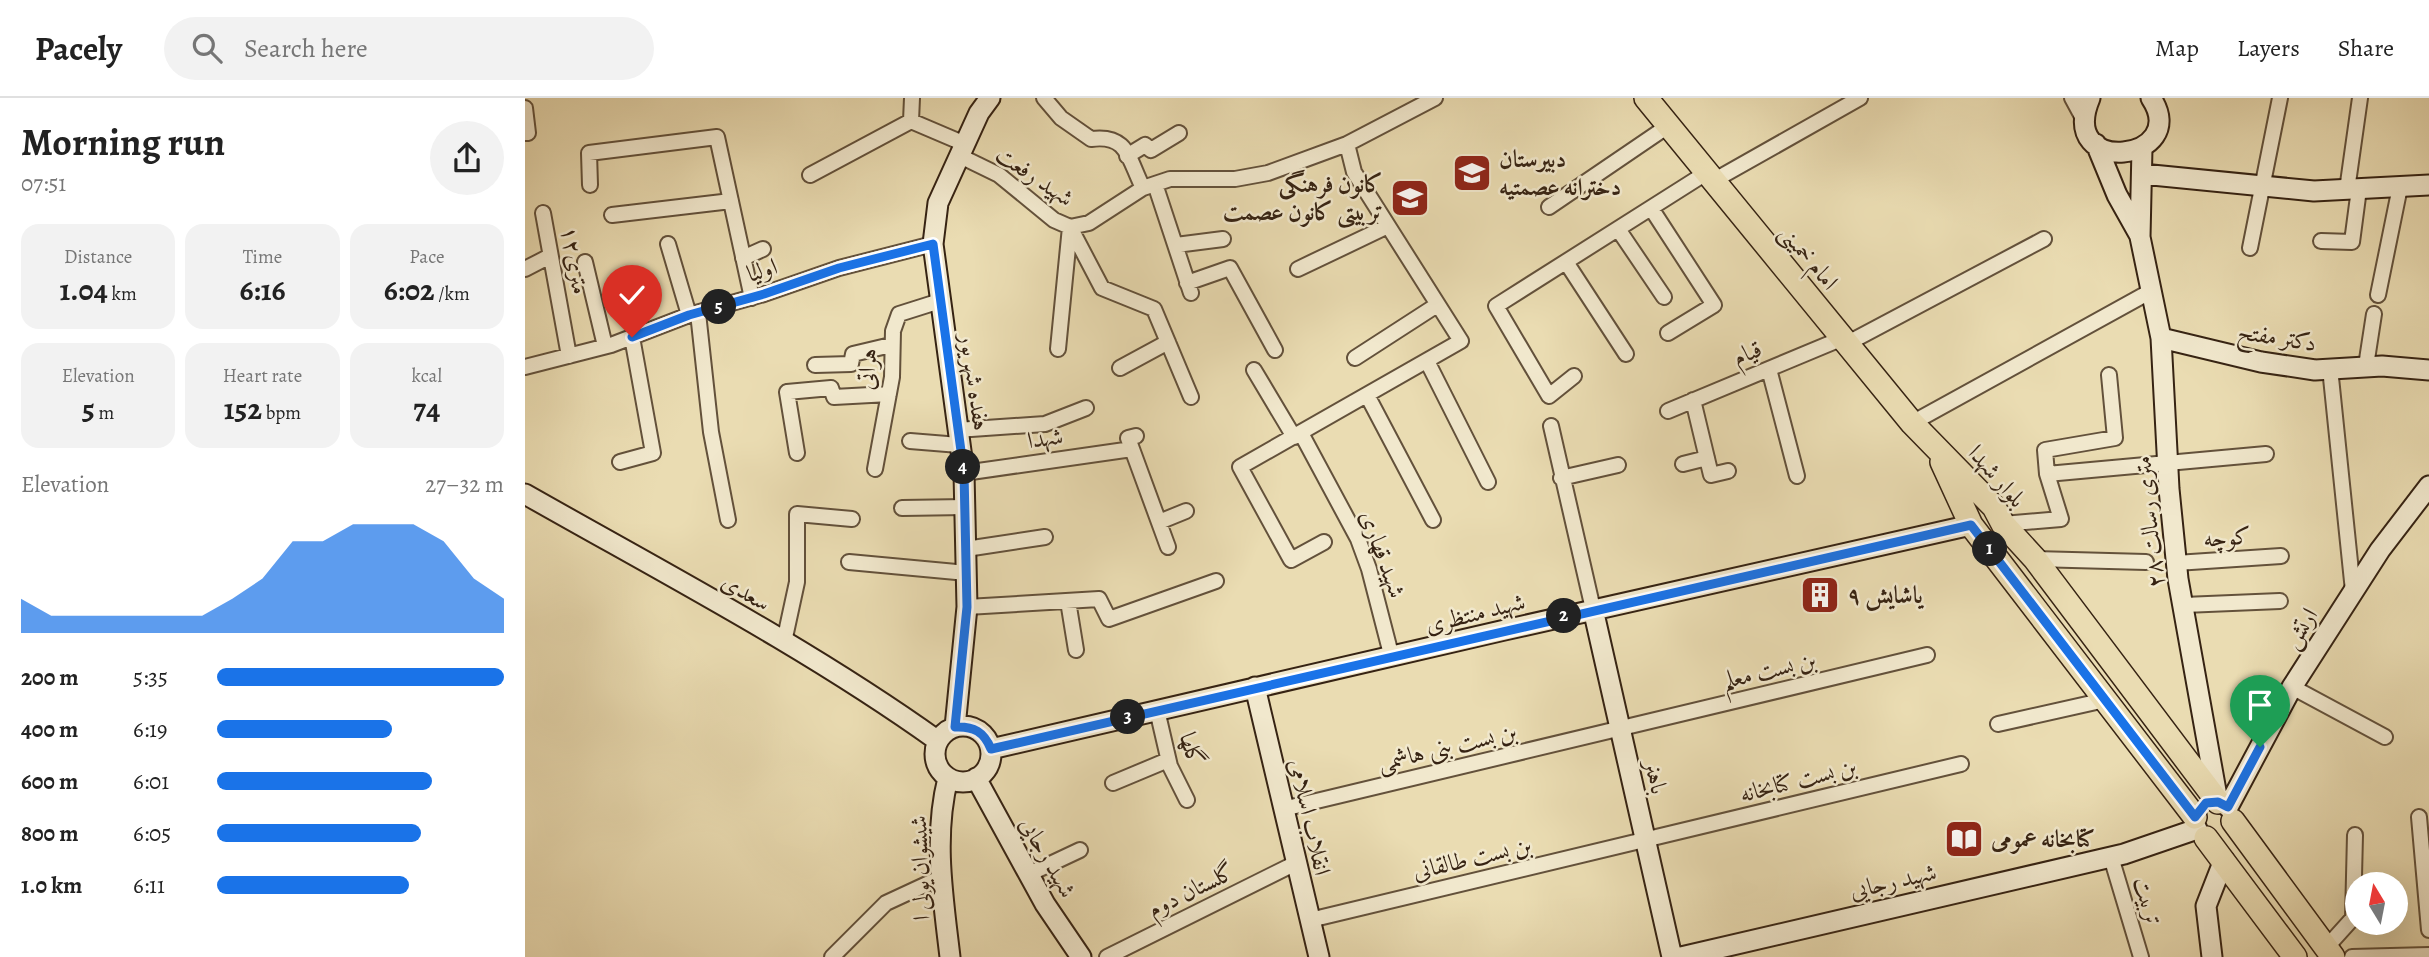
<!DOCTYPE html>
<html lang="en">
<head>
<meta charset="utf-8">
<style>
  :root { --surface:#fff; --page:#f2f2f2; --text:#222; --muted:#767676; --line:#e0e0e0; --accent:#1a73e8 }
  body { margin:0; font-family:Alegreya,Amiri,serif; background:var(--page); color:var(--text); height:100vh; display:flex; flex-direction:column; font-size:26px; white-space:nowrap }
  * { box-sizing:border-box; margin:0 }
  p { font-size:23px; color:var(--muted) }
  .icon { flex:none; width:38px; height:38px; fill:none; stroke:currentColor; stroke-width:2; stroke-linecap:round; stroke-linejoin:round }
  .map { position:relative; flex:1; overflow:hidden }
  .side { display:flex; flex-direction:column; background:var(--surface); width:525px }
  .side>* { flex:none }
  .needle { width:46px; rotate:350deg }
  .fabs { position:absolute; left:1820px; top:774px; display:grid; gap:14px }
  .fabs a { display:grid; place-items:center; width:63px; height:63px; border-radius:50%; background:var(--surface); box-shadow:0 7px 28px #0002; font-size:35px }
  .pin { position:absolute; display:grid; place-items:center; width:60px; height:60px; color:#fff; margin:-72px -30px; border-radius:50% 50% 50% 0; rotate:-45deg; box-shadow:0 0 7px #0007 }
  .pin .icon { rotate:45deg }
  .km { position:absolute; width:35px; height:35px; margin:-18px; border-radius:50%; background:#222; color:#fff; font-size:19px; line-height:35px; text-align:center }
  .round { display:grid; place-items:center; flex:none; width:74px; height:74px; border-radius:37px; background:var(--page) }
  .summary { display:flex; align-items:center; justify-content:space-between; height:119px; padding:0 21px }
  h1 { font-size:38px; font-weight:700; line-height:52px }
  .figures { display:grid; grid-template-columns:repeat(3,1fr); gap:10px; height:119px; padding:7px 21px }
  .figures div { display:grid; align-content:center; border-radius:18px; background:var(--page); text-align:center }
  .figures b { font-size:30px; font-weight:700 }
  .figures small { font-size:19px; font-weight:400 }
  .figures p { font-size:19px }
  .chart { height:196px; padding:14px 21px }
  .chart p { display:flex; justify-content:space-between }
  .chart svg { width:100%; height:126px; margin-top:7px; fill:var(--accent); opacity:.7 }
  ul { padding:0 21px; list-style:none; font-size:23px }
  li { display:grid; grid-template-columns:112px 84px 1fr; align-items:center; height:52px }
  li i { height:18px; border-radius:9px; background:var(--accent) }
  header { display:flex; align-items:center; gap:42px; box-sizing:border-box; height:98px; padding:0 35px; background:var(--surface); border-bottom:2px solid var(--line) }
  header strong { font-size:33px }
  nav { display:flex; gap:38px; margin-inline-start:auto; font-size:24px }
  .search { width:490px; height:63px; background:var(--page); display:flex; align-items:center; gap:18px; box-sizing:border-box; padding:0 24px; border-radius:38px; color:var(--muted); font-size:26px }
  main { display:flex; flex:1; min-height:0 }
  .map>svg:first-child { display:block }
  .lines { fill:none; stroke-linecap:round; stroke-linejoin:round }
  .street-casing { stroke:#63513b; stroke-width:18 }
  .secondary-casing { stroke:#362313; stroke-width:23 }
  .primary-casing { stroke:#362313; stroke-width:26 }
  .street { stroke:#f1e8cd; stroke-width:14 }
  .secondary { stroke:#f1e8cd; stroke-width:19 }
  .primary { stroke:#eadcb2; stroke-width:23 }
  .route-casing { stroke:#fff; stroke-width:14 }
  .route { stroke:#1a73e8; stroke-width:9 }
  .labels { text-anchor:middle; stroke-width:5; stroke-linejoin:round; paint-order:stroke }
  .poi-label { font-size:24px; font-weight:bold; fill:#362313; stroke:#f1e8cd; text-anchor:start }
  .street-label { font-size:24px; fill:#362313; stroke:#f1e8cd }
</style>
</head>
<body>
<header>
<strong>Pacely</strong>
<div class="search"><svg class="icon" aria-label="search" viewBox="0 0 24 24"><circle cx="10" cy="10" r="6"/><path d="M15 15l6 6"/></svg>Search here</div>
<nav><a>Map</a><a>Layers</a><a>Share</a></nav>
</header>
<main>
<section class="side">
<div class="summary"><div><h1>Morning run</h1><p>07:51</p></div><a class="round"><svg class="icon" aria-label="share" viewBox="0 0 24 24"><path d="M12 15V3M7 8l5-5 5 5M5 13v7h14v-7"/></svg></a></div>
<div class="figures">
<div><p>Distance</p><b>1.04<small> km</small></b></div>
<div><p>Time</p><b>6:16</b></div>
<div><p>Pace</p><b>6:02<small> /km</small></b></div>
</div>
<div class="figures">
<div><p>Elevation</p><b>5<small> m</small></b></div>
<div><p>Heart rate</p><b>152<small> bpm</small></b></div>
<div><p>kcal</p><b>74</b></div>
</div>
<div class="chart"><p><span>Elevation</span>27–32 m</p>
<svg viewBox="0 0 160 44" preserveAspectRatio="none"><path d="M0 44V32L10 38L20 38L30 38L40 38L50 38L60 38L70 32L80 25L90 12L100 12L110 6L120 6L130 6L140 12L150 25L160 32V44z"/></svg>
</div>
<ul>
<li><b>200 m</b>5:35<i style="width:100%"></i></li>
<li><b>400 m</b>6:19<i style="width:61%"></i></li>
<li><b>600 m</b>6:01<i style="width:75%"></i></li>
<li><b>800 m</b>6:05<i style="width:71%"></i></li>
<li><b>1.0 km</b>6:11<i style="width:67%"></i></li>
</ul>
</section>
<div class="map">
<svg width="1904" height="859" viewBox="0 0 1904 859">
  <rect width="100%" height="100%" fill="#eadcb2"/>
  <filter id="stains"><feTurbulence type="fractalNoise" baseFrequency=".00286" numOctaves="4"/><feColorMatrix values="0 0 0 0 .2 0 0 0 0 .09 0 0 0 0 .02 0 0 0 .5 -.17"/></filter>
  <radialGradient id="worn" r=".72"><stop offset=".6" stop-color="#630" stop-opacity="0"/><stop offset="1" stop-color="#630" stop-opacity=".3"/></radialGradient>
  <g class="lines">
    <g class="street-casing">
      <path id="street" d="M 519,0 L 536,20 L 566,41 C 603,36 603,60 618,90
        M 1547,0 L 1560,24
        M 0,10 L 3,35 L 0,35
        M 386,23 L 387,0
        M 435,58 L 474,77 L 529,122 L 545,129 L 564,125 L 618,90 L 645,81 L 710,81 L 743,75 L 822,46 L 910,0
        M 602,58 L 620,47 L 626,52 L 654,35
        M 285,77 L 386,23 L 440,46
        M 1188,83 L 1335,0
        M 630,86 L 666,195
        M 65,87 L 64,55 L 192,39 L 227,200
        M 1822,92 L 1835,0
        M 1024,109 L 1143,28
        M 1126,110 L 1189,207 L 1143,235
        M 18,115 L 44,258
        M 87,117 L 206,103
        M 1093,131 L 1139,199
        M 1796,143 L 1827,144 L 1834,91
        M 143,146 L 164,217
        M 651,147 L 698,141
        M 1725,150 L 1755,0
        M 218,160 L 238,151
        M 60,164 L 80,248
        M 1041,164 L 1101,256
        M 0,171 L 25,158
        M 773,171 L 863,128
        M 662,185 L 705,170 L 750,252
        M 1853,197 L 1875,89
        M 173,215 L 186,334 L 203,422
        M 1323,245 L 1519,141
        M 533,251 L 545,129 L 577,190 L 629,211 L 666,299
        M 830,260 L 912,207
        M 902,263 L 963,384
        M 290,267 L 326,266 L 328,256 L 366,247
        M 1841,268 L 1849,216
        M 0,269 L 86,247 L 164,217 L 239,196 L 314,170 L 408,146
        M 595,270 L 643,244
        M 1805,270 L 1828,493
        M 1244,271 L 1272,378
        M 729,272 L 769,339
        M 1049,278 L 1024,298 L 971,208 L 1181,75
        M 842,297 L 908,422
        M 1168,302 L 1186,377 L 1203,373
        M 1143,313 L 1318,240
        M 1387,325 L 1628,192
        M 1026,328 L 1068,511
        M 432,332 L 520,326 L 561,310
        M 776,335 L 833,441 L 844,471 L 867,560
        M 611,338 L 603,340 L 643,449
        M 385,343 L 434,347
        M 272,355 L 262,294 L 306,290 L 309,299 L 364,296
        M 95,364 L 128,355 L 107,239
        M 1158,366 L 1182,360
        M 350,371 L 367,279 L 368,233 L 374,216 L 415,203
        M 439,375 L 607,351
        M 1522,376 L 1741,356
        M 1036,380 L 1093,367
        M 377,410 L 440,409
        M 634,424 L 661,413
        M 1478,426 L 1536,421 L 1522,376 L 1520,352 L 1590,340 L 1584,277
        M 799,444 L 766,462 L 715,369 L 936,243 L 829,74 L 822,46
        M 441,451 L 520,439
        M 1510,461 L 1621,464
        M 324,464 L 442,475
        M 1651,465 L 1756,458
        M 543,503 L 551,552
        M 1659,507 L 1755,503
        M 442,509 L 574,501 L 584,521 L 691,483
        M 259,544 L 272,484 L 272,416 L 327,421
        M 1767,589 L 1860,639
        M 632,612 L 645,668 L 662,702
        M 1473,626 L 1580,602
        M 588,685 L 643,662
        M 758,711 L 1402,557
        M 1894,719 L 1904,832
        M 1586,759 L 1616,859
        M 504,776 L 555,752
        M 785,822 L 1436,666
        M 1800,851 L 1828,820 L 1830,737
        M 307,859 L 361,805 L 417,779
        M 582,859 L 771,765
        M 1827,859 L 1904,857"/>
    </g>
    <g class="secondary-casing">
      <path id="secondary" d="M 1565,0 C 1531,81 1668,63 1626,0
        M 1571,46 L 1592,97 L 1615,138
        M 1617,50 L 1615,139 L 1636,240 L 1644,391 L 1653,481 L 1693,704
        M 1617,76 L 1789,93 L 1904,87
        M 1636,240 L 1736,264 L 1790,272 L 1857,268 L 1904,272
        M 0,396 C 139,475 283,550 413,643
        M 1068,511 L 1147,859
        M 730,589 L 794,859
        M410 656a28 28 0 1 1 56 0a28 28 0 1 1-56 0Z
        M 430,629 L 442,509 L 439,375 L 408,146 L 413,105 L 454,15 L 465,0
        M 466,651 C 792,575 1119,499 1446,427
        M 423,680 C 408,739 418,799 425,859
        M 451,680 L 520,806 L 556,859
        M 1703,709 L 1767,589 L 1855,452 L 1904,388
        M 1156,859 L 1599,756 L 1672,731
        M 1687,859 L 1681,808 L 1699,762"/>
    </g>
    <g class="primary-casing">
      <path id="primary" d="M 1121,0 L 1387,325 L 1469,409 L 1478,426 L 1510,461 L 1693,704
        M 1417,364 L 1446,427 L 1670,719
        M 1708,723 L 1808,859
        M 1681,740 L 1770,859"/>
    </g>
    <use href="#street" class="street"/>
    <use href="#secondary" class="secondary"/>
    <use href="#primary" class="primary"/>
  </g>
  <g class="lines">
    <g class="route-casing">
      <path id="route" d="M 107,239 L 164,217 L 239,196 L 314,170 L 408,146 L 439,375 L 442,509 L 430,629 C 449,628 459,634 466,651 L 1446,427 L 1670,719 L 1681,705 L 1693,704 L 1703,709 L 1735,649"/>
    </g>
    <use href="#route" class="route"/>
  </g>
  <defs>
    <g id="school-square" transform="scale(2.0125)"><rect x="-9" y="-9" width="18" height="18" rx="4" fill="#8f2418" stroke="#f1e8cd"/><path d="M0-5L7-2L0 1L-7-2ZM-4 1L0 2.5L4 1V4Q0 6-4 4Z" fill="#fff"/></g>
    <g id="building-square" transform="scale(2.0125)"><rect x="-9" y="-9" width="18" height="18" rx="4" fill="#8f2418" stroke="#f1e8cd"/><path d="M-4-6H4V6H1V3H-1V6H-4ZM-2.5-4.3h1.7v1.8h-1.7ZM.8-4.3h1.7v1.8H.8ZM-2.5-1h1.7V.8h-1.7ZM.8-1h1.7V.8H.8Z" fill="#fff"/></g>
    <g id="library-square" transform="scale(2.0125)"><rect x="-9" y="-9" width="18" height="18" rx="4" fill="#8f2418" stroke="#f1e8cd"/><path d="M-6-4Q-3-5.5-.7-3.5V5Q-3 3-6 4ZM6-4Q3-5.5 .7-3.5V5Q3 3 6 4Z" fill="#fff"/></g>
  </defs>
  <g fill-rule="evenodd">
    <use href="#school-square" x="947" y="75"/>
    <use href="#school-square" x="885" y="100"/>
    <use href="#building-square" x="1295" y="497"/>
    <use href="#library-square" x="1439" y="741"/>
  </g>
  <g class="labels">
    <g class="poi-label">
      <text x="974" y="69">دبیرستان<tspan x="974" dy="28">دخترانه عصمتیه</tspan></text>
      <text x="858" y="94" text-anchor="end">کانون فرهنگی<tspan x="858" dy="28">تربیتی کانون عصمت</tspan></text>
      <text x="1322" y="505">یاشایش ۹</text>
      <text x="1466" y="749">کتابخانه عمومی</text>
    </g>
    <g class="street-label">
      <text transform="translate(510 78) rotate(34)" y="8">شهید رفعت</text>
      <text transform="translate(1284 159) rotate(50)" y="8">امام خمینی</text>
      <text transform="translate(50 162) rotate(80)" y="8">۱۲متری</text>
      <text transform="translate(237 172) rotate(-18)" y="8">اولیا</text>
      <text transform="translate(1752 239) rotate(9)" y="8">دکتر مفتح</text>
      <text transform="translate(1222 255) rotate(-23)" y="8">قیام</text>
      <text transform="translate(342 271) rotate(-86)" y="8">هراتی</text>
      <text transform="translate(450 284) rotate(82)" y="8">هفده شهریور</text>
      <text transform="translate(520 340) rotate(-8)" y="8">شهدا</text>
      <text transform="translate(1472 378) rotate(49)" y="8">بلوار شهدا</text>
      <text transform="translate(1624 424) rotate(-96)" y="8">۲۸ متری رسالت</text>
      <text transform="translate(1702 439) rotate(-4)" y="8">کوچه</text>
      <text transform="translate(858 456) rotate(70)" y="8">شهید قهاری</text>
      <text transform="translate(221 494) rotate(30)" y="8">سعدی</text>
      <text transform="translate(950 515) rotate(-14)" y="8">شهید منتظری</text>
      <text transform="translate(1775 530) rotate(-57)" y="8">ارتش</text>
      <text transform="translate(1244 572) rotate(-13)" y="8">بن بست معلم</text>
      <text transform="translate(922 649) rotate(-13)" y="8">بن بست بنی هاشمی</text>
      <text transform="translate(667 651) rotate(72)" y="8">گلها</text>
      <text transform="translate(1131 679) rotate(77)" y="8">باهنر</text>
      <text transform="translate(1273 682) rotate(-14)" y="8">بن بست کتابخانه</text>
      <text transform="translate(785 719) rotate(77)" y="8">انقلاب اسلامی</text>
      <text transform="translate(523 759) rotate(60)" y="8">شهید رجایی</text>
      <text transform="translate(947 760) rotate(-13)" y="8">بن بست طالقانی</text>
      <text transform="translate(395 770) rotate(-92)" y="8">شیشوان یولی ا</text>
      <text transform="translate(1368 783) rotate(-13)" y="8">شهید رجایی</text>
      <text transform="translate(666 792) rotate(-26)" y="8">گلستان دوم</text>
      <text transform="translate(1623 803) rotate(74)" y="8">تربیت</text>
    </g>
  </g>
  <rect width="100%" height="100%" filter="url(#stains)"/>
  <rect width="100%" height="100%" fill="url(#worn)"/>
</svg>
<div class="fabs">
<a><svg class="needle" viewBox="-14 -14 28 28"><path d="M0-13l5 13h-10z" fill="#e53935"/><path d="M0 13l5-13h-10z" fill="#767676"/></svg></a>
</div>
<div class="pin" style="left:1735px;top:649px;background:#1e9e55"><svg class="icon" aria-label="arrive" viewBox="0 0 24 24"><path d="M6 21V4h12l-3 4 3 4H6"/></svg></div>
<div class="pin" style="left:107px;top:239px;background:#d93025"><svg class="icon" aria-label="check" viewBox="0 0 24 24"><path d="M5 12l5 5 9-10"/></svg></div>
<b class="km" style="left:1465px;top:451px">1</b>
<b class="km" style="left:1039px;top:518px">2</b>
<b class="km" style="left:603px;top:619px">3</b>
<b class="km" style="left:438px;top:369px">4</b>
<b class="km" style="left:194px;top:209px">5</b>
</div>
</main>
</body>
</html>
